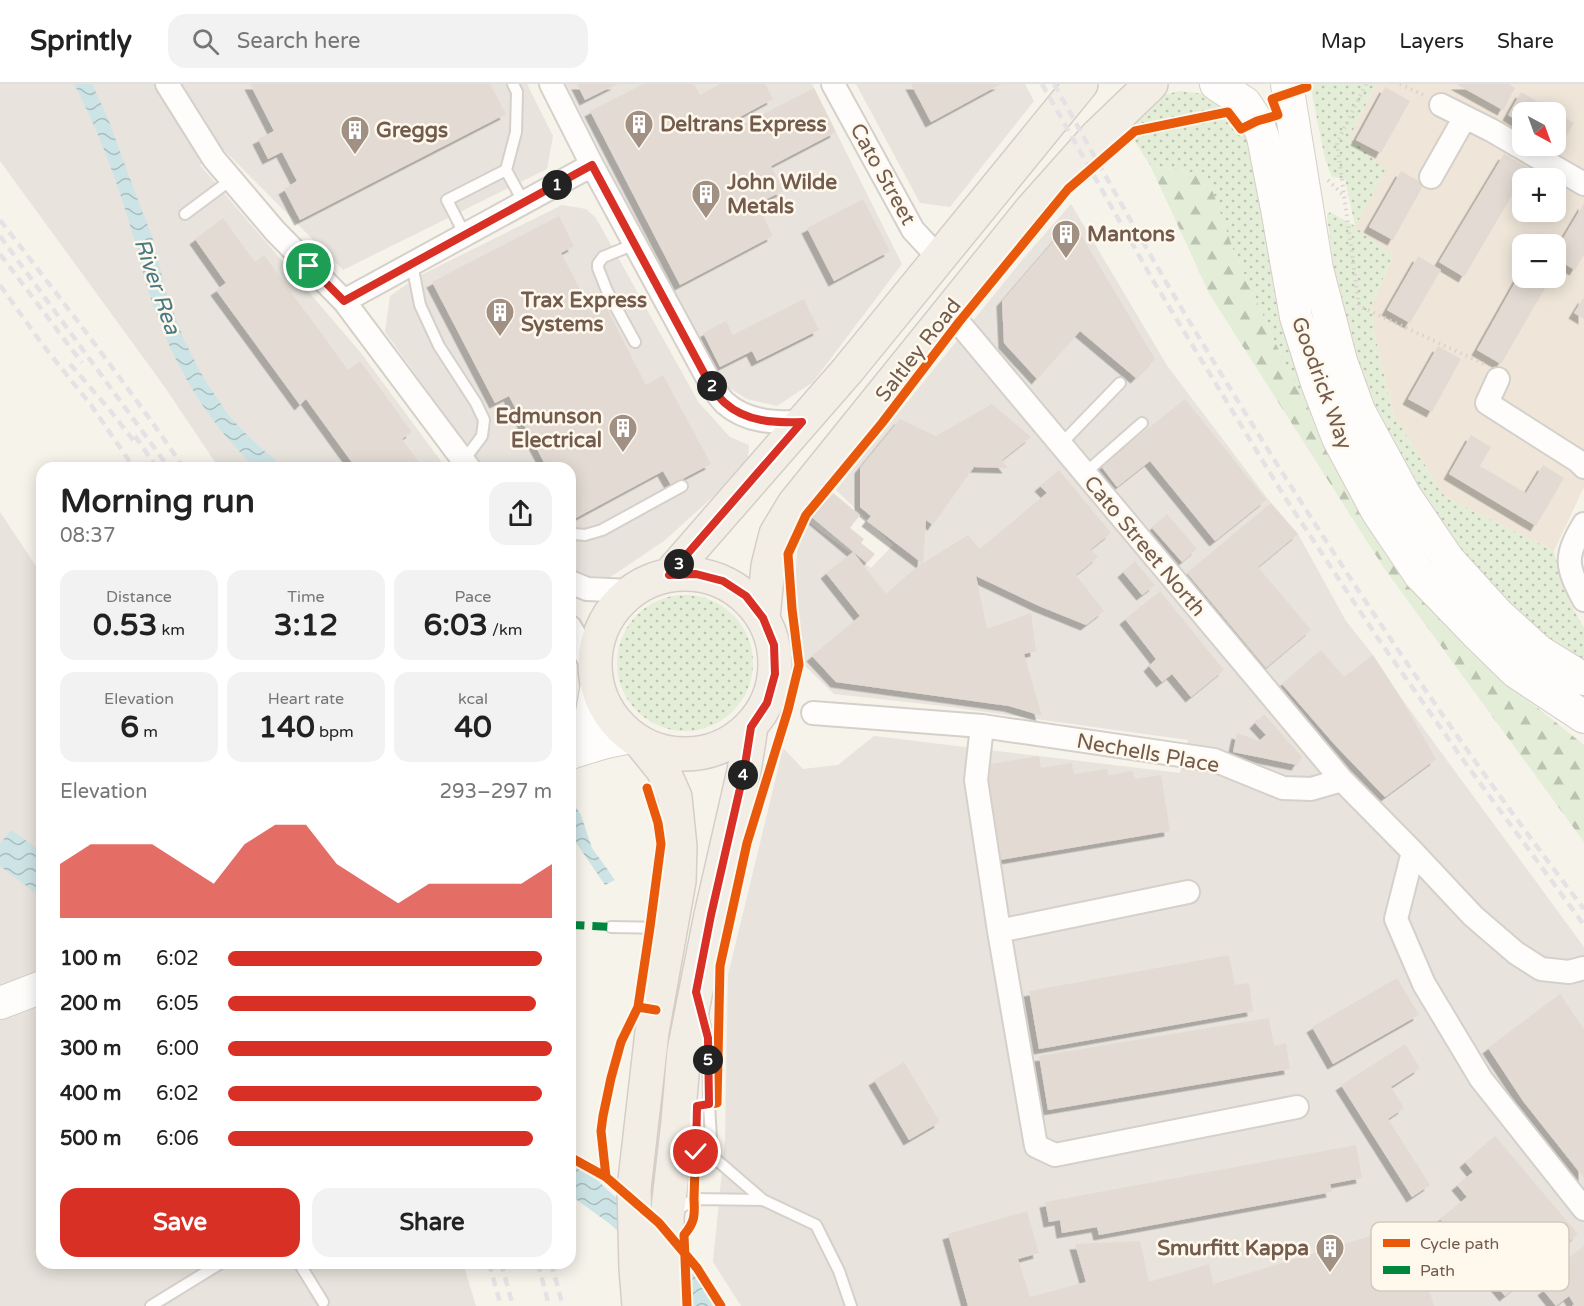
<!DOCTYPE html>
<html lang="en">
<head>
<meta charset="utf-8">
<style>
  :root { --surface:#fff; --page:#f2f2f2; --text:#222; --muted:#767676; --line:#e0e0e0; --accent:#d93025 }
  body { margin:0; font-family:"Varela Round",sans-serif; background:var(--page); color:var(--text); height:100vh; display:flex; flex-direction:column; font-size:22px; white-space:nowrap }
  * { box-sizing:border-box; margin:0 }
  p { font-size:20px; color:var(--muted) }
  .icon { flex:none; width:33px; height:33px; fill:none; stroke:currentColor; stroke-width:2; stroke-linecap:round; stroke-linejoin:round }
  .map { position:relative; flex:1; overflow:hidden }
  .details { position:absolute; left:36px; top:378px; width:540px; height:807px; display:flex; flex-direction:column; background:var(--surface); border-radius:18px; box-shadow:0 3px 15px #0003 }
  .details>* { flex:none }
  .needle { width:39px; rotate:139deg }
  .tools { position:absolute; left:1512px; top:18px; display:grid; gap:12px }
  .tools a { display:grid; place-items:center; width:54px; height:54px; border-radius:12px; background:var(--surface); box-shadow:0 3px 15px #0003; font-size:30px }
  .pin { position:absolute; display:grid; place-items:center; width:51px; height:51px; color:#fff; margin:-26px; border:3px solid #fff; border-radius:50%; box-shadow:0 2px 6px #0007 }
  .km { position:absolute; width:30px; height:30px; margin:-15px; border-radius:50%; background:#222; color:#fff; font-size:16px; line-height:30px; text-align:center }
  .round { display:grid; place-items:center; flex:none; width:63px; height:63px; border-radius:18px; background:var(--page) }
  .overview { display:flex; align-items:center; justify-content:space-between; height:102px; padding:0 24px }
  h1 { font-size:33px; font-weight:700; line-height:45px }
  .metrics { display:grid; grid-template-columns:repeat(3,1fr); gap:9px; height:102px; padding:6px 24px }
  .metrics div { display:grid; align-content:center; border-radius:15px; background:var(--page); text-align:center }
  .metrics b { font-size:30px; font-weight:700 }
  .metrics small { font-size:16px; font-weight:400 }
  .metrics p { font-size:16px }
  .chart { height:168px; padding:12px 24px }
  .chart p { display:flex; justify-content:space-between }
  .chart svg { width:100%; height:108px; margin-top:6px; fill:var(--accent); opacity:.7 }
  .cta { display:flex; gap:12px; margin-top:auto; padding:12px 24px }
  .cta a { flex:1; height:69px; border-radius:18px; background:var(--accent); color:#fff; font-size:24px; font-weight:700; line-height:69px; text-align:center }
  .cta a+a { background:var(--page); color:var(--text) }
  ul { padding:0 24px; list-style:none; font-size:20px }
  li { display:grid; grid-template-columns:96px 72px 1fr; align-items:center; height:45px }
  li i { height:15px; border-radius:8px; background:var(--accent) }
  header { display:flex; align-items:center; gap:36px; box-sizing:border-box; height:84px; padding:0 30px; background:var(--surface); border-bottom:2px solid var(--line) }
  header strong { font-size:28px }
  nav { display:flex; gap:33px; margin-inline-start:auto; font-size:21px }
  .search { width:420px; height:54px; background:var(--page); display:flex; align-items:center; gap:15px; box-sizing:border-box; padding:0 21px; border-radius:18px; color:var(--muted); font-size:22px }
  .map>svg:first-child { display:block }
  .residential { fill:#efe6d9; fill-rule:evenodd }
  .industrial { fill:#e8e3dc }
  .green { fill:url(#green-dots) }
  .forest { fill:url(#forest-firs) }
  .water { fill:url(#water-waves) }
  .building { fill:#e3dbd3; filter:url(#shadow) }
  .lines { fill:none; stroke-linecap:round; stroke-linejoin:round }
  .lane-casing { stroke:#d5d0ca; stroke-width:14 }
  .street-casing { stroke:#d5d0ca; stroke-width:26 }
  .secondary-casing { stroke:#d6cfc8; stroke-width:34 }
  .primary-casing { stroke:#d5cdc7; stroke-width:36 }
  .path { stroke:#dad2ce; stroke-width:4; stroke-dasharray:1.5 4.5; stroke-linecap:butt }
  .lane { stroke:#fefdfc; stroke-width:10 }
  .street { stroke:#fefdfc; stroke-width:22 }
  .secondary { stroke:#fefdfc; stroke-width:32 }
  .primary { stroke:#f2eee6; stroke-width:33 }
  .rail { stroke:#e4e2e4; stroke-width:4.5; stroke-dasharray:9 6; stroke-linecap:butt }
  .quiet { stroke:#00873e; stroke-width:8; stroke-dasharray:15 8; stroke-linecap:butt }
  .cycleway-casing { stroke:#fef8ed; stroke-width:13 }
  .cycleway { stroke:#e8590c; stroke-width:9 }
  .route-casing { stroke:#fff; stroke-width:12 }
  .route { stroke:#d93025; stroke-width:8 }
  .labels { text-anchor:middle; stroke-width:5; stroke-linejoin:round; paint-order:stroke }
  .poi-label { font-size:21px; font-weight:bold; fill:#735b4d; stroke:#fef8ed; text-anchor:start }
  .street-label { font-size:21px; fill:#735b4d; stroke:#fef8ed }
  .water-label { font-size:22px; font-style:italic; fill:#477a85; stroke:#fef8ed }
  .key { fill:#fef8ed; stroke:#d4c9bd; stroke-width:1.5 }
  .key-label { font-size:16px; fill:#735b4d }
</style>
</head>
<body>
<header>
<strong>Sprintly</strong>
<div class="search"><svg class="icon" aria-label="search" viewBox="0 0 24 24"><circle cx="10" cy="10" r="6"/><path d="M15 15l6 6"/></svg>Search here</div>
<nav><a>Map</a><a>Layers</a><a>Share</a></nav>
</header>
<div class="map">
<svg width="1584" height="1222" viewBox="0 0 1584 1222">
  <defs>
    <pattern id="green-dots" width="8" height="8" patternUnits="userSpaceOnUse" patternTransform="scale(1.5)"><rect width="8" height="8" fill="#e3edd7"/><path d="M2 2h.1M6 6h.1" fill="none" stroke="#bcc3b1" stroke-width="1.8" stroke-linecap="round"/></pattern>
    <pattern id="forest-firs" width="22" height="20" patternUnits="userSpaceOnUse" patternTransform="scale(1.5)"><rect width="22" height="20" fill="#e3edd7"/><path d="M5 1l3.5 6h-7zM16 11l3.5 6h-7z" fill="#bcc3b1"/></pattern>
    <pattern id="water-waves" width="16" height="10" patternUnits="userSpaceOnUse" patternTransform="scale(1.5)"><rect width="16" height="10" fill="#cde4e6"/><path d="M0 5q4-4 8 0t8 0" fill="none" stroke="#abbcbd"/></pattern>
    <filter id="shadow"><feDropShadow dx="-5.5" dy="5.5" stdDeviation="0" flood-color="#0004"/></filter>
  </defs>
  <rect width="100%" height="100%" fill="#f6f3eb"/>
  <path class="residential" d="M 1376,0 L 1584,0 L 1584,403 L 1554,467 L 1445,413 L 1393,330 L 1373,243 L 1372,220 L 1393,172 L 1355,143 L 1349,54 ZM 1522,28 L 1556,28 L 1556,62 L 1522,62 ZM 1522,94 L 1556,94 L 1556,128 L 1522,128 ZM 1522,160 L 1556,160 L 1556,194 L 1522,194 Z"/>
  <path class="industrial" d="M 0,0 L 527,0 L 553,52 L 547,85 L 343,186 L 223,65 L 200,81 L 361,269 L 446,384 L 219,384 L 164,302 L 0,77 Z
    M 566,0 L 812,0 L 902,180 L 813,298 L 777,322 L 747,315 L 720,298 L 624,114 Z
    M 856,0 L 1025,0 L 1034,17 L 950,123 L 920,119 Z
    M 1071,120 L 1168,283 L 1271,419 L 1298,450 L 1346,537 L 1373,571 L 1399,611 L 1584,863 L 1584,1222 L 741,1222 L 713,1178 L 725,1056 L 728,891 L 783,664 L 803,685 L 838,681 L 874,652 L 1180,689 L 1188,656 L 943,622 L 834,610 L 803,580 L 796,520 L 796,483 L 798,456 L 807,437 L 871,484 L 893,461 L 836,406 L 1023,175 Z
    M 562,121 L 586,125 L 596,134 L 699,319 L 730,353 L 749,361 L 748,374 L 716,410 L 664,457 L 606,496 L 570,490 L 570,384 L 483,384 L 385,248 L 390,212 L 417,193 Z
    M 0,428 L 42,491 L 42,1179 L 463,1179 L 476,1222 L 0,1222 Z"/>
  <path class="green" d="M 1310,0 L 1376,0 L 1349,54 L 1386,85 L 1355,143 L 1393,171 L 1372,220 L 1373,243 L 1393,330 L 1445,413 L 1554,467 L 1562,497 L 1571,521 L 1584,544 L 1584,579 L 1579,578 L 1510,525 L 1428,436 L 1362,316 L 1340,232 L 1327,131 L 1330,128 L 1355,142 L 1345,95 L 1332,93 L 1325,75 Z
    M 1179,7 L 1204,10 L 1231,26 L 1248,52 L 1324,354 L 1285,280 L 1233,165 L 1207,91 L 1150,81 L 1126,44 L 1146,21 L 1164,11 Z
    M617 579a68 68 0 1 1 136 0a68 68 0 1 1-136 0Z"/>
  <path class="forest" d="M 1150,81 L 1207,91 L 1233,165 L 1285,280 L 1386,471 L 1488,584 L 1584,661 L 1584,758 L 1384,484 L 1210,211 Z"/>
  <path class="water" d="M 74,0 L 92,0 L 107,32 L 139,119 L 152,152 L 165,204 L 183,254 L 203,293 L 229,332 L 251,355 L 284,384 L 256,384 C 205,336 174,281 151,215 C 142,188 136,159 127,131 C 113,86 96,42 74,0 Z
    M 570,714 L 581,731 L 592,764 L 615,796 L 605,801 L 570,750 Z
    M 11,746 L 42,768 L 42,814 L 0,782 L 0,760 Z
    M 570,1079 L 597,1096 L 612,1110 L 655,1143 L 701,1197 L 718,1222 L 681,1222 L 651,1177 L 610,1140 L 570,1111 Z"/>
  <path class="building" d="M 250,0 L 490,0 L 506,30 L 300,136 L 284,105 L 297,97 L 282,68 L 268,75 L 258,55 L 274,47 Z
    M 577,0 L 617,0 L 585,16 Z
    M 643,0 L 694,0 L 700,11 L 720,0 L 765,0 L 773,15 L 718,45 L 721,52 L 814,4 L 836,48 L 771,82 L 783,107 L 757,120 L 773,152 L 680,201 L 590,27 Z
    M 911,0 L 1001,0 L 931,38 Z
    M 1456,0 L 1509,0 L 1515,4 L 1503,26 Z
    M 1385,3 L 1410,17 L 1381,69 L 1356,56 Z
    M 1521,8 L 1574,39 L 1561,62 L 1556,59 L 1556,28 L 1522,28 L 1522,40 L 1508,31 Z
    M 1504,70 L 1528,84 L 1464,193 L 1439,178 Z
    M 1401,87 L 1424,100 L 1393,156 L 1369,143 Z
    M 863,115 L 890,167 L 834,197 L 807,144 Z
    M 1584,119 L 1584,171 L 1575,186 L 1556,175 L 1556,166 Z
    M 559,132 L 574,162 L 561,169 L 593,230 L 606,223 L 646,301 L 663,291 L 711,380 L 671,401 L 663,387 L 574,435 L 570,427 L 570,384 L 547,384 L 509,312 L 495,319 L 432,198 Z
    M 223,134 L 255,178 L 264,171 L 348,286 L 360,277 L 412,348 L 402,355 L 423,384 L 369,384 L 367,381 L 363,384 L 356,384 L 306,315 L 300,321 L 216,206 L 226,199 L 195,155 Z
    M 1072,136 L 1155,275 L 1136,294 L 1080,247 L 1037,295 L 1004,259 L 1002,217 Z
    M 1418,172 L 1441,186 L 1410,239 L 1387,226 Z
    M 1522,186 L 1522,194 L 1551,194 L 1501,280 L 1477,266 Z
    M 1584,213 L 1584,235 L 1574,229 Z
    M 804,215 L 819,246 L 757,277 L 752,267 L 720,283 L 703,249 L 726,237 L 733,251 Z
    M 1438,262 L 1461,275 L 1432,328 L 1408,315 Z
    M 1185,315 L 1266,416 L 1215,457 L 1150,377 L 1117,403 L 1101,382 Z
    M 992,320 L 1031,353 L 1002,376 L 1008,384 L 974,383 L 933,441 L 926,436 L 923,479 L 968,451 L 980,465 L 1047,409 L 1040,402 L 1059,386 L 1111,449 L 1091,465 L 1098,473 L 1076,491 L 1104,527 L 1086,541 L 1039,522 L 976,492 L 987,545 L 1031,529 L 1036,567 L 1024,570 L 1042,632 L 1009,622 L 836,598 L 812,572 L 860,532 L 826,489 L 853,468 L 886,510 L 922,479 L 867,437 L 871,432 L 860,423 L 860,384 L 900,335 L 936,352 Z
    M 1471,351 L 1491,363 L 1480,382 L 1526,409 L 1543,381 L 1564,394 L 1536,442 L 1449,390 Z
    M 833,409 L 860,431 L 850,444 L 864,455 L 861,459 L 875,470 L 867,479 L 813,434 Z
    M 1271,419 L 1298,450 L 1258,483 L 1311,546 L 1266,584 L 1187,489 Z
    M 1167,430 L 1197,465 L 1182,478 L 1152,444 Z
    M 1135,477 L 1155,501 L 1142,511 L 1123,488 Z
    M 1160,507 L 1224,586 L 1191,613 L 1172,590 L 1162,598 L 1149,582 L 1156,575 L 1125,535 Z
    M 1321,566 L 1344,593 L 1373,571 L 1399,611 L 1436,675 L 1385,713 L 1335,661 L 1282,600 Z
    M 1264,630 L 1302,673 L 1297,681 L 1233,668 L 1237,649 L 1259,657 L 1266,651 L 1255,639 Z
    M 1039,672 L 1041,684 L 1072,679 L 1074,690 L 1107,685 L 1108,691 L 1133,687 L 1135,695 L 1161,691 L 1170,747 L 1000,776 L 984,681 Z
    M 1229,871 L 1235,901 L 1249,899 L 1253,927 L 1039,965 L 1029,907 Z
    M 1397,894 L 1419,931 L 1333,980 L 1312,943 Z
    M 1560,910 L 1584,945 L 1584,1094 L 1523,1017 L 1488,964 Z
    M 1269,934 L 1274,962 L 1286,959 L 1290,985 L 1048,1026 L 1039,972 Z
    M 1405,960 L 1420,984 L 1391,1003 L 1404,1024 L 1388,1035 L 1430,1101 L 1412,1113 L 1341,1001 Z
    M 904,978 L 940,1038 L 909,1056 L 874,996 Z
    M 1495,1052 L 1578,1150 L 1505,1212 L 1440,1135 L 1467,1113 L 1457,1101 L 1473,1088 L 1465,1078 Z
    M 1356,1061 L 1362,1094 L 1330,1100 L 1332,1108 L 1099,1151 L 1097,1143 L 1062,1149 L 1060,1136 L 1049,1138 L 1045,1118 Z
    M 1027,1127 L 1039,1169 L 1018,1175 L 1030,1213 L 1086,1198 L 1075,1160 L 1140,1157 L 1149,1198 L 1209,1180 L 1213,1200 L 1373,1151 L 1430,1209 L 1434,1222 L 968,1222 L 948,1150 Z
    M 1584,1162 L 1584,1222 L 1572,1222 L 1574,1220 L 1569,1212 L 1556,1222 L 1543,1206 L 1555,1197 L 1549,1189 Z"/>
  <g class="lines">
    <g class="lane-casing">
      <path id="lane" d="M 513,0 L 517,8 L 516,48 L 506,86 L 524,119
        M 185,130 L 232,95
        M 465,151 L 447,116 L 506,86
        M 412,180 L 420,221 L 439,262 L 476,319 L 484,336 L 482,352 L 464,376
        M 635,258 L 607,207 L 598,184 L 598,180 L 603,173 L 635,160
        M 1060,361 L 1120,299
        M 1085,389 L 1142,339
        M 570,448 L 574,450 L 585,451 L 602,446 L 682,402
        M 611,843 L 667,844
        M 702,931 L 708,954 L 709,1020 L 712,1072 L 763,1116 L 816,1141 L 839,1187 L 851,1222
        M 674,1128 L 694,1115 L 763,1116
        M 299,1179 L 323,1218
        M 151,1222 L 221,1179"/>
    </g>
    <g class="street-casing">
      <path id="street" d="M 167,0 L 214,75 L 275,147 L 344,217 L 469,384
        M 551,0 L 592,81 L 713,304 C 716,308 720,314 725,319 C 746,338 775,339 802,338
        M 833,0 L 913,146 L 939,174
        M 1441,21 L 1491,46 L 1584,100
        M 1431,93 L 1465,33
        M 344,217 L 592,81
        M 949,227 L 1342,696
        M 1498,295 L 1487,319 L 1578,377 L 1584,383
        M 1584,440 C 1564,473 1566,482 1584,516
        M 570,498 L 587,505 L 631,507
        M 570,543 L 594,584
        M 813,629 L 982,642 L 1214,676 L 1283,704 L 1311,705 L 1342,696 L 1413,768 L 1473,832 L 1516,869 L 1541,885 L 1569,888 L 1584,884
        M 982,642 L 976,696 L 999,847 L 1036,1062 L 1055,1071 L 1297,1023
        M 1413,768 L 1396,835 L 1424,900 L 1481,995 L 1584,1125
        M 999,847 L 1188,808"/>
    </g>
    <g class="secondary-casing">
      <path id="secondary" d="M 1216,0 L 1245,19 L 1257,37 L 1263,53 L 1277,125 L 1296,233 L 1317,299 L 1338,354 L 1377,427 L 1420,491 L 1476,549 L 1516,588 L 1584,633
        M 1287,0 L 1317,185 L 1341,277 L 1359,327 L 1404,410 L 1448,475 L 1498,530 L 1540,568 L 1584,595
        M 570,669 L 606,658 L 631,653
        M 571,669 L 591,633 L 597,600
        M 0,919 L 42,903"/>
    </g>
    <g class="primary-casing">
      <path id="primary" d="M595 580a90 90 0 1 1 180 0a90 90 0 1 1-180 0Z
        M 669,491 L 847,287 L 1081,0
        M 763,534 L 768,482 L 776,450 L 794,420 L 1031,126 L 1096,53 L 1151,0
        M 639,1222 L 636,1184 L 634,1105 L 652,948 L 679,797 L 680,763 L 675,713 L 663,686 L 642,660
        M 668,1222 L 667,1133 L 678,1038 L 684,967 L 711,831 L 744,687 L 751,643"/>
    </g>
    <path class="path" d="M 1366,0 L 1337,59 L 1359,222 L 1484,280
      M 1400,0 L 1425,12
      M 1328,96 L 1344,112"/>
    <use href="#lane" class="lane"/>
    <use href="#street" class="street"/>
    <use href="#secondary" class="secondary"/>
    <use href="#primary" class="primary"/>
    <path class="rail" d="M 1042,0 L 1154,198 L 1284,412 L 1377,553 L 1466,680 L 1584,841
      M 1054,0 C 1104,89 1153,178 1206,265 C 1323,458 1447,646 1584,825
      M 0,136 C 63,218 126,299 184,384
      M 0,152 L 169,384
      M 0,170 L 82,279
      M 0,201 L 42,260 L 91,321 L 134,384
      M 70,280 L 109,325 L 137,361
      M 135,352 L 157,384
      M 489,1179 L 501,1222
      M 501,1179 L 513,1222
      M 538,1179 L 549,1222
      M 551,1179 L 563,1222"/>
    <path class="quiet" d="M 570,839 L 573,841 L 611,843"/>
    <g class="cycleway-casing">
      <path id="cycleway" d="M 638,923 L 650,843 L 661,760 L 658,739 L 647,704
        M 570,1073 L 606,1093 L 659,1139 L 697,1184 L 721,1222
        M 606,1093 L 601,1047 L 603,1032 L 611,994 L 621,958 L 638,923 L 656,926
        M 687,1222 L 684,1151 C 695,1138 695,1131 694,1115 L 697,1022 L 717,1019 L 720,882 L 747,759 L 788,626 L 799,581 L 792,525 L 788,470 L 806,431 L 882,339 L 959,238 L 1068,105 L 1135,47 L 1228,28 L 1241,45 L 1257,37 L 1278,31 L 1272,15 L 1307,3 L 1306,0"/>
    </g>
    <use href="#cycleway" class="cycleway"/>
  </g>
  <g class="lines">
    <g class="route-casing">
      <path id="route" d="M 309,182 L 344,217 L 592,81 L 712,304 C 716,308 720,315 725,319 C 746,338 775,339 802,338 L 669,491 L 696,490 L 723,497 L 746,512 L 763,534 L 774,561 L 775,590 L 767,619 L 751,643 L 744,687 L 711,831 L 696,908 L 708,954 L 709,1020 L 697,1022 L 696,1068"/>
    </g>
    <use href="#route" class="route"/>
  </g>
  <defs>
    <g id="building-pin" transform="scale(1.5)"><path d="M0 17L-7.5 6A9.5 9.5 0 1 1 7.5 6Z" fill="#a19084" stroke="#fef8ed"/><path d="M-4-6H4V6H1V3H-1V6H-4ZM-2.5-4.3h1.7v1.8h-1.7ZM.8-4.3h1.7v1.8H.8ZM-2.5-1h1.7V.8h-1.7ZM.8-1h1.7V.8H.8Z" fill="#fff"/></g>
  </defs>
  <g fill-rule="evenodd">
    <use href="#building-pin" x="639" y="40"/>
    <use href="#building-pin" x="355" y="46"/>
    <use href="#building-pin" x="706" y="110"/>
    <use href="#building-pin" x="1066" y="150"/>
    <use href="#building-pin" x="500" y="228"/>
    <use href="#building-pin" x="623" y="344"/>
    <use href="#building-pin" x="1330" y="1164"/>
  </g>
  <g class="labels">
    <g class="poi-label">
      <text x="660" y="47">Deltrans Express</text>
      <text x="376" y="53">Greggs</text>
      <text x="727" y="105">John Wilde<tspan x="727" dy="24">Metals</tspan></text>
      <text x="1087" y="157">Mantons</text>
      <text x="521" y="223">Trax Express<tspan x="521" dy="24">Systems</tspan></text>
      <text x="602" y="339" text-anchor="end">Edmunson<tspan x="602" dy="24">Electrical</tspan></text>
      <text x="1309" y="1171" text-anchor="end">Smurfitt Kappa</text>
    </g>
    <g class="street-label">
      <text transform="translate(883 90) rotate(61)" y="7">Cato Street</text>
      <text transform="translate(918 266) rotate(-52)" y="7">Saltley Road</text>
      <text transform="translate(1322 299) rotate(70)" y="7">Goodrick Way</text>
      <text transform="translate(1145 462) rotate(50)" y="7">Cato Street North</text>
      <text transform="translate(1148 669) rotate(10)" y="7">Nechells Place</text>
    </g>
    <g class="water-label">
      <text transform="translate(158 202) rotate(71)" y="8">River Rea</text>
    </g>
  </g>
  <rect x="1371" y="1138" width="198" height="69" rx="9" class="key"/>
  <rect x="1383" y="1155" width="27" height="8" fill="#e8590c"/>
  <rect x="1383" y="1182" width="27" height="8" fill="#00873e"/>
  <g class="key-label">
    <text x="1420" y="1165">Cycle path</text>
    <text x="1420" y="1192">Path</text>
  </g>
</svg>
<div class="tools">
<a><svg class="needle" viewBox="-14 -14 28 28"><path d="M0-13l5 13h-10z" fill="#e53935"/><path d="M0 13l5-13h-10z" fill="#767676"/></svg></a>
<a>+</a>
<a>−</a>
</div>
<div class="pin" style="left:309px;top:182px;background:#1e9e55"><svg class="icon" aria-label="arrive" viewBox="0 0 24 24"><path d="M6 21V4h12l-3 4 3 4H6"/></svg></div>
<div class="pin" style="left:696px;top:1068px;background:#d93025"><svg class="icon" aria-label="check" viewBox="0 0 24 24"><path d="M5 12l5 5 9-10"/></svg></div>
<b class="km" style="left:557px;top:101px">1</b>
<b class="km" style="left:712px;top:302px">2</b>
<b class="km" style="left:679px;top:480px">3</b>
<b class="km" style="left:743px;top:691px">4</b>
<b class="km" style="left:708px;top:976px">5</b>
<section class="details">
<div class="overview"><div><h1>Morning run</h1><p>08:37</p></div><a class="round"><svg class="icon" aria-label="share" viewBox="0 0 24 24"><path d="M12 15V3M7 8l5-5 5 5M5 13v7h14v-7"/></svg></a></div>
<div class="metrics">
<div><p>Distance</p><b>0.53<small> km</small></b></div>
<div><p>Time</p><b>3:12</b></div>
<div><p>Pace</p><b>6:03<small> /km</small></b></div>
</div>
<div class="metrics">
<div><p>Elevation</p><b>6<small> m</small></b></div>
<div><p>Heart rate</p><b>140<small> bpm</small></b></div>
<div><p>kcal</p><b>40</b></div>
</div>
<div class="chart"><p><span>Elevation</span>293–297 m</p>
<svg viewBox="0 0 160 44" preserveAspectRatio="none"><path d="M0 44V22L10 14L20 14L30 14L40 22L50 30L60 14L70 6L80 6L90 22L100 30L110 38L120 30L130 30L140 30L150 30L160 22V44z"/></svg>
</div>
<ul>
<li><b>100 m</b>6:02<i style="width:97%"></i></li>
<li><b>200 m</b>6:05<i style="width:95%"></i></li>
<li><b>300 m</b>6:00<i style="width:100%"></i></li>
<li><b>400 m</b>6:02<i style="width:97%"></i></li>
<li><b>500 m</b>6:06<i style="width:94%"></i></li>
</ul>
<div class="cta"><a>Save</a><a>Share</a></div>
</section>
</div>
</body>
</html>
